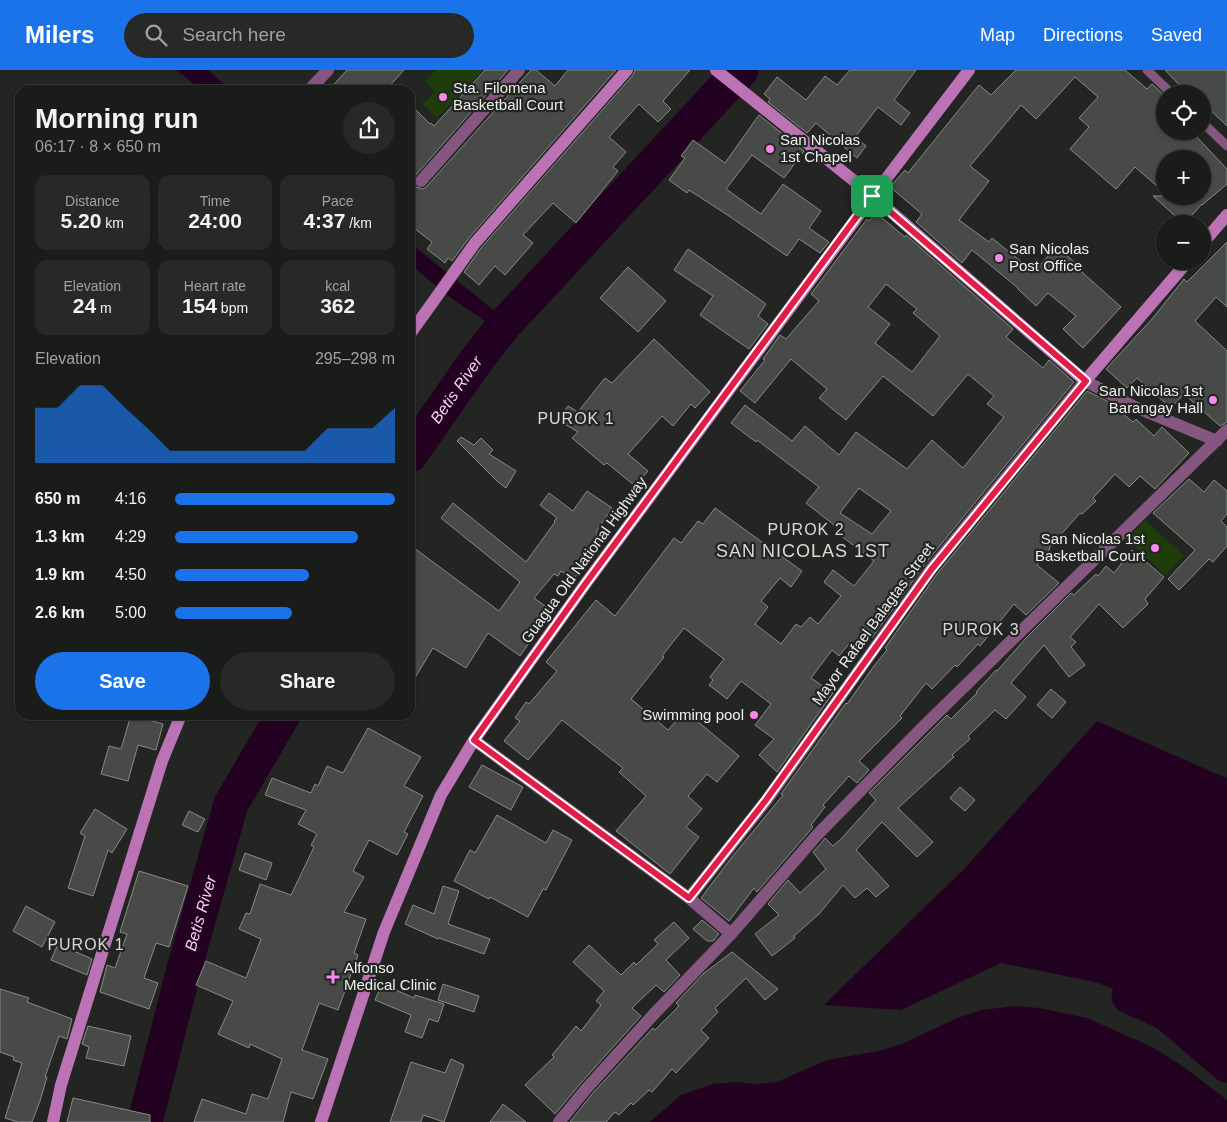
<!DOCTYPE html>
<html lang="en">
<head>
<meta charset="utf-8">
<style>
  :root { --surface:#1a1c19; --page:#272926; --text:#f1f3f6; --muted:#9fa1a2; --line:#383a38; --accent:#1a73e8 }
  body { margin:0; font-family:Helvetica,sans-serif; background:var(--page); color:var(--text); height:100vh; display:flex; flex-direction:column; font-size:19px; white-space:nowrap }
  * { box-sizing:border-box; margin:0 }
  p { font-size:16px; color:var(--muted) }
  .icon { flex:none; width:28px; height:28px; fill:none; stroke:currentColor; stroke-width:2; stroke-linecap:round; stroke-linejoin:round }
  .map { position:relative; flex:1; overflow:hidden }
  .panel { position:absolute; left:15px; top:15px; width:400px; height:635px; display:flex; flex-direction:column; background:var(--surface); border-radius:15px; box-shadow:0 1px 4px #0004,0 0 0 1px var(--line) }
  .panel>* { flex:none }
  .tools { position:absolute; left:1156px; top:15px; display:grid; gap:10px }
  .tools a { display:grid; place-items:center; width:55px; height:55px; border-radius:50%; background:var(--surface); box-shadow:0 1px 4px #0004,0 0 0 1px var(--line); font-size:25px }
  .pin { position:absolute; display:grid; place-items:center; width:42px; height:42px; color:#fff; margin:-21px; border-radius:10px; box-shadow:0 2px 8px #0006 }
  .round { display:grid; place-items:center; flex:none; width:52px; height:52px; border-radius:26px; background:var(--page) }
  .headline { display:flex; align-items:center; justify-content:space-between; height:85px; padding:0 20px }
  h1 { font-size:28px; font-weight:800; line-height:38px }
  .metrics { display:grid; grid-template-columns:repeat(3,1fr); gap:8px; height:85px; padding:5px 20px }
  .metrics div { display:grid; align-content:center; border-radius:12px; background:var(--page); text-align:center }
  .metrics b { font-size:21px; font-weight:800 }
  .metrics small { font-size:14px; font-weight:400 }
  .metrics p { font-size:14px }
  .chart { height:140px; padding:10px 20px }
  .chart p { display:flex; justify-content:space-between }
  .chart svg { width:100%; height:90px; margin-top:5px; fill:var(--accent); opacity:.7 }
  .cta { display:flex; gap:10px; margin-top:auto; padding:10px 20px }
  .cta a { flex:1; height:58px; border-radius:30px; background:var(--accent); color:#fff; font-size:20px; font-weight:800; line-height:58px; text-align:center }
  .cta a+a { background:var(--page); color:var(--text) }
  ul { padding:0 20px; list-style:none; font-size:16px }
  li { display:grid; grid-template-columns:80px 60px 1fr; align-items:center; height:38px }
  li i { height:12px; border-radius:6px; background:var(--accent) }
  header { display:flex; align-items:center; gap:30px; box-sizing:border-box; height:70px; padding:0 25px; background:var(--accent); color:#fff }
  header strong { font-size:24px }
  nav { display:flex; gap:28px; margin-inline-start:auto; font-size:18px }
  .search { width:350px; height:45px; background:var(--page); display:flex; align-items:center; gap:12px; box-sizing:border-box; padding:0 18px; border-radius:28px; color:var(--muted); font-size:19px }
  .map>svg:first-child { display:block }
  .green { fill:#1e3d0b }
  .water { fill:#230221 }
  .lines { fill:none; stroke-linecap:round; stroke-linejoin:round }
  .river { stroke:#230221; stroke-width:35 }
  .building { fill:#474a46; stroke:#878b86; fill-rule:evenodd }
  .lane { stroke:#855780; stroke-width:9 }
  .street { stroke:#855780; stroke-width:12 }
  .secondary { stroke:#bc73b6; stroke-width:12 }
  .route-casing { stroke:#fff; stroke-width:10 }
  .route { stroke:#e11d48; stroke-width:6 }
  .poi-dot { fill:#f689ed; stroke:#222521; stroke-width:2 }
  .labels { text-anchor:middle; stroke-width:4.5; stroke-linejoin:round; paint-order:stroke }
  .poi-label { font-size:15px; fill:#eef0ed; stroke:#222521; text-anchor:start }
  .street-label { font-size:15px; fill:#eef0ed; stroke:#222521 }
  .water-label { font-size:16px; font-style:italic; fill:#f8d1f3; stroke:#222521 }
  .neighbourhood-label { font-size:16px; letter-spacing:1px; fill:#d7dbd6; stroke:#222521 }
  .quarter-label { font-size:18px; letter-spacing:1px; fill:#d7dbd6; stroke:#222521 }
</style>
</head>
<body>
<header>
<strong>Milers</strong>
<div class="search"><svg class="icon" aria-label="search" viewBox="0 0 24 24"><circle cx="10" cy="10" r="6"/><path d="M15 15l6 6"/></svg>Search here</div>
<nav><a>Map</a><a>Directions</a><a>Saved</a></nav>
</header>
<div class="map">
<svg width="1227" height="1052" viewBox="0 0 1227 1052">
  <rect width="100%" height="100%" fill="#222521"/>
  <path class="green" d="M 436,0 L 483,0 L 437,48 L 423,34 L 435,21 L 425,11 Z
    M 1145,450 L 1184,486 L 1166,505 L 1127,470 Z"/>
  <path class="water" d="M 176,0 L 208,0 L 230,20 L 202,20 Z
    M 410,173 L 496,242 L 499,251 L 486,252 L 444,223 L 410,194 Z
    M 1097,651 L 1226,708 L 1227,706 L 1227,991 L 1167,939 L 1095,912 L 1001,893 L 901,940 L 824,935 L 966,797 Z
    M 1015,936 L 1039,938 L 1087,948 L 1152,977 L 1184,997 L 1227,1030 L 1227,1052 L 650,1052 L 681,1025 L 713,1014 L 737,1012 L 756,1014 L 777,1012 L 827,990 L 879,981 L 902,974 L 957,948 L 982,940 Z"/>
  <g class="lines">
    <g class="river">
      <path id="s1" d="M 410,385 L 478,288 L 504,255 L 741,0"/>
      <path d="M 1129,926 L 1166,943 L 1227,995"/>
      <path id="s2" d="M 145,1052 L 183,903 L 231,734 L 283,645"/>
    </g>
  </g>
  <path class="building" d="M 347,0 L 404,0 L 386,20 L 329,20 Z
    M 485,0 L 508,0 L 415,106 L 413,113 L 416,117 L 423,119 L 427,116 L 531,0 L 536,0 L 555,16 L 568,0 L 616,0 L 469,168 L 452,191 L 448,188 L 445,193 L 427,179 L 432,172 L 410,155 L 410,34 L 430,54 L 431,53 L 434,56 Z
    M 635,0 L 690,0 L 663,31 L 671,39 L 658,52 L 639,34 L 609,67 L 626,82 L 613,97 L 618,101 L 576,153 L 553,133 L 523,165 L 533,173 L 505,205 L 495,196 L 479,215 L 464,202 L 481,178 L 633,5 Z
    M 850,0 L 916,0 L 894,30 L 910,43 L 901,55 L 878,37 L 855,67 L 866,76 L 857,88 L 816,53 L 807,63 L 768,32 L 770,29 L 764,24 L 777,7 L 806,30 L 825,6 L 837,15 Z
    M 1016,0 L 1125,0 L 1147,19 L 1152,14 L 1165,26 L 1165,61 L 1191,61 L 1227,99 L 1227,114 L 1202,135 L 1202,134 L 1184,154 L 1153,126 L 1202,126 L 1202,89 L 1165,89 L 1165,123 L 1135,97 L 1116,119 L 1070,79 L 1089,57 L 1079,48 L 1098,27 L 1075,7 L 1036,49 L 1021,35 L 970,96 L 989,111 L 959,150 L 989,172 L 992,168 L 1034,202 L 1057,176 L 1075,193 L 1074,195 L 1121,237 L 1083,278 L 1063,259 L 1076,246 L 1048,223 L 1036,236 L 1018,219 L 1018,218 L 972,180 L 962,193 L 916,152 L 922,144 L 890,117 L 905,100 L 908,103 L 979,15 L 991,25 Z
    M 1165,0 L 1227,0 L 1227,56 L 1202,32 L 1202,24 L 1194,24 L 1190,19 L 1186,22 Z
    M 759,45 L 804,81 L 784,108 L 752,85 L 726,119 L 761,144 L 783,114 L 821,141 L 809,158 L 829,172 L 820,183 L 799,169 L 787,186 L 726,144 L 689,120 L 687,123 L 669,110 L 685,88 L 681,86 L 693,70 L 725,93 Z
    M 876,143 L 905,167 L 906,165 L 1013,259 L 1006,267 L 1043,298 L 1049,290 L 1074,312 L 925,494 L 872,568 L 864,562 L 852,576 L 849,574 L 839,586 L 832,580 L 811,608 L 833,623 L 777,702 L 759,685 L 774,669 L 755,655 L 771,634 L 741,611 L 727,629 L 709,615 L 713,610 L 710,607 L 724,589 L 684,558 L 662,586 L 664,587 L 631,629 L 668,660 L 685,641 L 739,686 L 717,712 L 707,704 L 688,726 L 702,739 L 686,757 L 699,767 L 670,804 L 616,761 L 646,726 L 619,702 L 623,698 L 562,650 L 528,690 L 504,671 L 520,651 L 515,648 L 526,632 L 529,634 L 557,601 L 546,592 L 596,530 L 615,546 L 674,468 L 681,473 L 698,451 L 703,454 L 715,438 L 802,501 L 791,517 L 780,508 L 761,531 L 768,537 L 755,554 L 781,574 L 796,554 L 801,557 L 810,547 L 818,554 L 841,526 L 824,512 L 833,500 L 854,516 L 874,491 L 840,465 L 843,462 L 806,433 L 819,417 L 757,370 L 756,372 L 731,353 L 745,335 L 792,371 L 805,356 L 839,385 L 856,362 L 907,399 L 932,370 L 963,398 L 1004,347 L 987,334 L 994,326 L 968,304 L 933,346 L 883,306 L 846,350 L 819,328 L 827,319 L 791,289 L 755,333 L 740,321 L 765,290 L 763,289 L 780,265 L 786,269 L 819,231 L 811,224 L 867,149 L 869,151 ZM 886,214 L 917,239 L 913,243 L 940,266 L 912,302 L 875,273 L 890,254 L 868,237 ZM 859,418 L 891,441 L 872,464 L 840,443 Z
    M 1227,172 L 1227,237 L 1216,227 L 1195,251 L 1227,281 L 1227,352 L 1220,356 L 1184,324 L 1171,338 L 1137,308 L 1127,318 L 1106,299 L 1152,249 L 1184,209 L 1187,212 Z
    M 688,179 L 766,234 L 758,246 L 768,254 L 749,279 L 700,245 L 713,226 L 674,200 Z
    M 628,197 L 666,231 L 638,262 L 600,228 Z
    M 654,269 L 710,322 L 695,338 L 691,334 L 673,356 L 662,346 L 628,384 L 648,401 L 635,416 L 607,393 L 604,395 L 572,368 L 578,362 L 558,350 L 568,336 L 578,342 L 605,308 L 612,313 Z
    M 1087,321 L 1107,331 L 1133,352 L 1136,349 L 1154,366 L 1162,357 L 1189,383 L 1155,419 L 1140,406 L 1129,417 L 1115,404 L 1093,428 L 1096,431 L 1082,444 L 1080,443 L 1049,478 L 1050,479 L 1037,495 L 1059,513 L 1026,545 L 1014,534 L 980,576 L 978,574 L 957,597 L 955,595 L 932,619 L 926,613 L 900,646 L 902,648 L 859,691 L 869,700 L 857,713 L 849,706 L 823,735 L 825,737 L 811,755 L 813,757 L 757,822 L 754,818 L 729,851 L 701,828 L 732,787 L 783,725 L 781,724 L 846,633 L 847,634 L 874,596 L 887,580 L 885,578 L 937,504 Z
    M 461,367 L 474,375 L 481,368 L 493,380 L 489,384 L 516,401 L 506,418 L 498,412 L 457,371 Z
    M 1189,409 L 1204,422 L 1214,410 L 1227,421 L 1227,444 L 1221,451 L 1227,457 L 1227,476 L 1213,492 L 1209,489 L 1179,520 L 1168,509 L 1195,480 L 1153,443 Z
    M 587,421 L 612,438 L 596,462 L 603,467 L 587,487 L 589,489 L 573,510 L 561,501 L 558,506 L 554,504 L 534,528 L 545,536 L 527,561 L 534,566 L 520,586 L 488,563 L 466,598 L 433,578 L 410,616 L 410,475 L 499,541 L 520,512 L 441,448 L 453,433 L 526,492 L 555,452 L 554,451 L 557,448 L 540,435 L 549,423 L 573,441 Z
    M 1132,480 L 1164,507 L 1145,529 L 1148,534 L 1123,558 L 1099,534 L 1070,567 L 1076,572 L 1071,577 L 1085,595 L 1069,607 L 1044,575 L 1011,613 L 1026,627 L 1006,649 L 995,640 L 968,666 L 970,669 L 952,685 L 954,687 L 898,738 L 933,772 L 917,787 L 882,752 L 856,780 L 889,816 L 876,827 L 867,818 L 855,828 L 843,815 L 819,844 L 794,866 L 795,868 L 772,886 L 755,864 L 779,845 L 768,834 L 788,810 L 800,823 L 826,799 L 813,782 L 823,771 L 825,768 L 833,776 L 842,768 L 876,730 L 869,723 L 947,645 L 951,649 L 977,623 L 976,622 L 996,600 L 997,601 L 1026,568 L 1071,523 L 1074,525 L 1076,523 L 1096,504 L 1098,506 L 1106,496 L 1114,503 Z
    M 1051,619 L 1066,632 L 1052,648 L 1037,635 Z
    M 131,645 L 163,654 L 156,680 L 138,675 L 128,711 L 101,704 L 109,676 L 121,679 Z
    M 368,658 L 421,687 L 404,716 L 423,726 L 404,762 L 408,764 L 397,785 L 369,770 L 353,801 L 364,807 L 344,842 L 366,849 L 354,883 L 358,885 L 338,940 L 319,933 L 302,980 L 328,989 L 313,1029 L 291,1022 L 283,1052 L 194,1052 L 202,1029 L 246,1044 L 252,1024 L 268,1029 L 282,989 L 250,974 L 249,978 L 218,964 L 233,931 L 196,915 L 206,891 L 246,908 L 261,869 L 239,859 L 246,843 L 250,844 L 260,814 L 291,825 L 314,777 L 311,775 L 317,764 L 298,754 L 306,740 L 265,725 L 272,708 L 311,723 L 315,714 L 318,716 L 327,696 L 343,703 Z
    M 482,695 L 523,717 L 511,740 L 469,717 Z
    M 960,717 L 975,730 L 965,741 L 950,728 Z
    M 95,739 L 127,759 L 112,783 L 108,780 L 93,826 L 68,818 L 85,766 L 80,763 Z
    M 189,741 L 205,749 L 198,762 L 182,755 Z
    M 497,745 L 546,773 L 553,760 L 572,770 L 546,820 L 543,819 L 528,847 L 490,827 L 489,829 L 454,811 L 470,780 L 475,783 Z
    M 245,783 L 272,793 L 266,810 L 239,800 Z
    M 139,801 L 188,816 L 169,877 L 156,873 L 144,908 L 158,913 L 149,939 L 100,922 L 107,895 L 115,898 L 127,864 L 120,862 Z
    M 443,816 L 459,821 L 448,854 L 490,869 L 484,884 L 439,868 L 438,869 L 405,854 L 413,835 L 434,844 Z
    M 26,836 L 55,852 L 42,877 L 13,861 Z
    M 702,850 L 719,864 L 713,871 L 707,871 L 693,859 Z
    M 674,852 L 689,868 L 666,890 L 680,905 L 664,922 L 656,915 L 632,938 L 641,946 L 580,1014 L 555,1044 L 525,1015 L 554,987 L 552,985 L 576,956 L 581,961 L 601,935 L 596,931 L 604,921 L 573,892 L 589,875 L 621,905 L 634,892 L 636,895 L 658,874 L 654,870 Z
    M 58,874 L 92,889 L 87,905 L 51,890 Z
    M 732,882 L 778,919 L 765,930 L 746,908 L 715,938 L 718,942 L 701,960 L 709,968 L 676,1003 L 672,999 L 652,1022 L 649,1020 L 633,1035 L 631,1033 L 619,1045 L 615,1042 L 606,1052 L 570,1052 L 592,1024 L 653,958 L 655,960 L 679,936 L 676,933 L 703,904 Z
    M 382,914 L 414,928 L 415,925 L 444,934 L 438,952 L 429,949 L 422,968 L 405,962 L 411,945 L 375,930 Z
    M 443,914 L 479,926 L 474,942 L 438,930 Z
    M 0,919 L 29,928 L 27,932 L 72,949 L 67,969 L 59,966 L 45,1007 L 47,1007 L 40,1031 L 32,1052 L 18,1052 L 5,1048 L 22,993 L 13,990 L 14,987 L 0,982 Z
    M 88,956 L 131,966 L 124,996 L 86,988 L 89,977 L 82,974 Z
    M 451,989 L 464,995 L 444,1052 L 423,1045 L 421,1052 L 390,1052 L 411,992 L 445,1003 Z
    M 73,1028 L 150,1045 L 150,1052 L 67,1052 Z
    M 503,1034 L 526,1052 L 490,1052 Z"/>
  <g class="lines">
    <path class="lane" d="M 1147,0 L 1172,24
      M 1202,52 L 1227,76"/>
    <path class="street" d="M 310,19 L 328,0
      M 421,111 L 519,0
      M 474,670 L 689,828 L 731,864
      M 689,828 L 766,731 L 931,499 L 1085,311 L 1135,337 L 1217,371
      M 559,1052 L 586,1019 L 654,944 L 731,864 L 817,765 L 922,658 L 1227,360"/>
    <path class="secondary" d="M 716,0 L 873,126 L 1085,311 L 1188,191
      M 1202,174 L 1227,145
      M 410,264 L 475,173 L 627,0
      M 53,1052 L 61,1015 L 162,691 L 181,645
      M 321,1052 L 384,862 L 441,725 L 474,670 L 586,513 L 873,126 L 969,0"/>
  </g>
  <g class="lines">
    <g class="route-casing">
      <path id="route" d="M 872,126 L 1086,311 L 931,500 L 766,730 L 689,828 L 474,670 L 586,513 Z"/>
    </g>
    <use href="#route" class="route"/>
  </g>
  <g class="poi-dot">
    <circle cx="443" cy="27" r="5"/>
    <circle cx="770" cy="79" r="5"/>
    <circle cx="999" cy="188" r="5"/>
    <circle cx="1213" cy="330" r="5"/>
    <circle cx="1155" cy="478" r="5"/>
    <circle cx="754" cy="645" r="5"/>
    <path d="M330.5 899.5h5v5h5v5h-5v5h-5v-5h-5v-5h5z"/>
  </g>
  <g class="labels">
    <g class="poi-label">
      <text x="453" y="23">Sta. Filomena<tspan x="453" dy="17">Basketball Court</tspan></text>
      <text x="780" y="75">San Nicolas<tspan x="780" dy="17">1st Chapel</tspan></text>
      <text x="1009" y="184">San Nicolas<tspan x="1009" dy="17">Post Office</tspan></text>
      <text x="1203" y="326" text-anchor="end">San Nicolas 1st<tspan x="1203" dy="17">Barangay Hall</tspan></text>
      <text x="1145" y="474" text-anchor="end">San Nicolas 1st<tspan x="1145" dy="17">Basketball Court</tspan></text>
      <text x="744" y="650" text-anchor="end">Swimming pool</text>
      <text x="344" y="903">Alfonso<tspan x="344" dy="17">Medical Clinic</tspan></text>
    </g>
    <g class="street-label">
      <text transform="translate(584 490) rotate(-54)" y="5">Guagua Old National Highway</text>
      <text transform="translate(873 554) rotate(-54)" y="5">Mayor Rafael Balagtas Street</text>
    </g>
    <g class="water-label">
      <text dy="6" stroke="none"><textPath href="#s1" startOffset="80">Betis River</textPath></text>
      <text dy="6" stroke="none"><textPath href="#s2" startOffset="216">Betis River</textPath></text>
    </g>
    <g class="neighbourhood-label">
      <text x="576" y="354">PUROK 1</text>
      <text x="806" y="465">PUROK 2</text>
      <text x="981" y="565">PUROK 3</text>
      <text x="86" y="880">PUROK 1</text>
    </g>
    <g class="quarter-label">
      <text x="803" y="487">SAN NICOLAS 1ST</text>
    </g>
  </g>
</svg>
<div class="tools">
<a><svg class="icon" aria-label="locate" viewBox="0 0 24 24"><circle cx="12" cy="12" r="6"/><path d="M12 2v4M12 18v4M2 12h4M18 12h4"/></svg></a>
<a>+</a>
<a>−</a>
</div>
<div class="pin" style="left:872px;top:126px;background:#1e9e55"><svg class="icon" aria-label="arrive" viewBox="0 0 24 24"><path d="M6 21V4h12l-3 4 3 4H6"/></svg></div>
<section class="panel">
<div class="headline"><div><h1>Morning run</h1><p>06:17 · 8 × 650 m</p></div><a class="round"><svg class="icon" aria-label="share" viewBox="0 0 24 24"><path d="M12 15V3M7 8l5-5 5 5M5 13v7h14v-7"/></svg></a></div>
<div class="metrics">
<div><p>Distance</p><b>5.20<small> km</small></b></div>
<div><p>Time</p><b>24:00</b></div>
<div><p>Pace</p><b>4:37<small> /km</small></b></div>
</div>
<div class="metrics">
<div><p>Elevation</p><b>24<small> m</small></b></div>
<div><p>Heart rate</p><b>154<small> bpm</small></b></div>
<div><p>kcal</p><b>362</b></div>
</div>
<div class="chart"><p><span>Elevation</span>295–298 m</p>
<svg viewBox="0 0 160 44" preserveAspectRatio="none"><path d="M0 44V17L10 17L20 6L30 6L40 17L50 27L60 38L70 38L80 38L90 38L100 38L110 38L120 38L130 27L140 27L150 27L160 17V44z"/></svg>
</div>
<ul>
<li><b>650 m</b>4:16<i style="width:100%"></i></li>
<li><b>1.3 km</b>4:29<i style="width:83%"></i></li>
<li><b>1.9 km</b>4:50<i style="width:61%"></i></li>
<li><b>2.6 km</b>5:00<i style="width:53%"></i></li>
</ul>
<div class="cta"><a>Save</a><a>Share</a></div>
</section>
</div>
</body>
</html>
